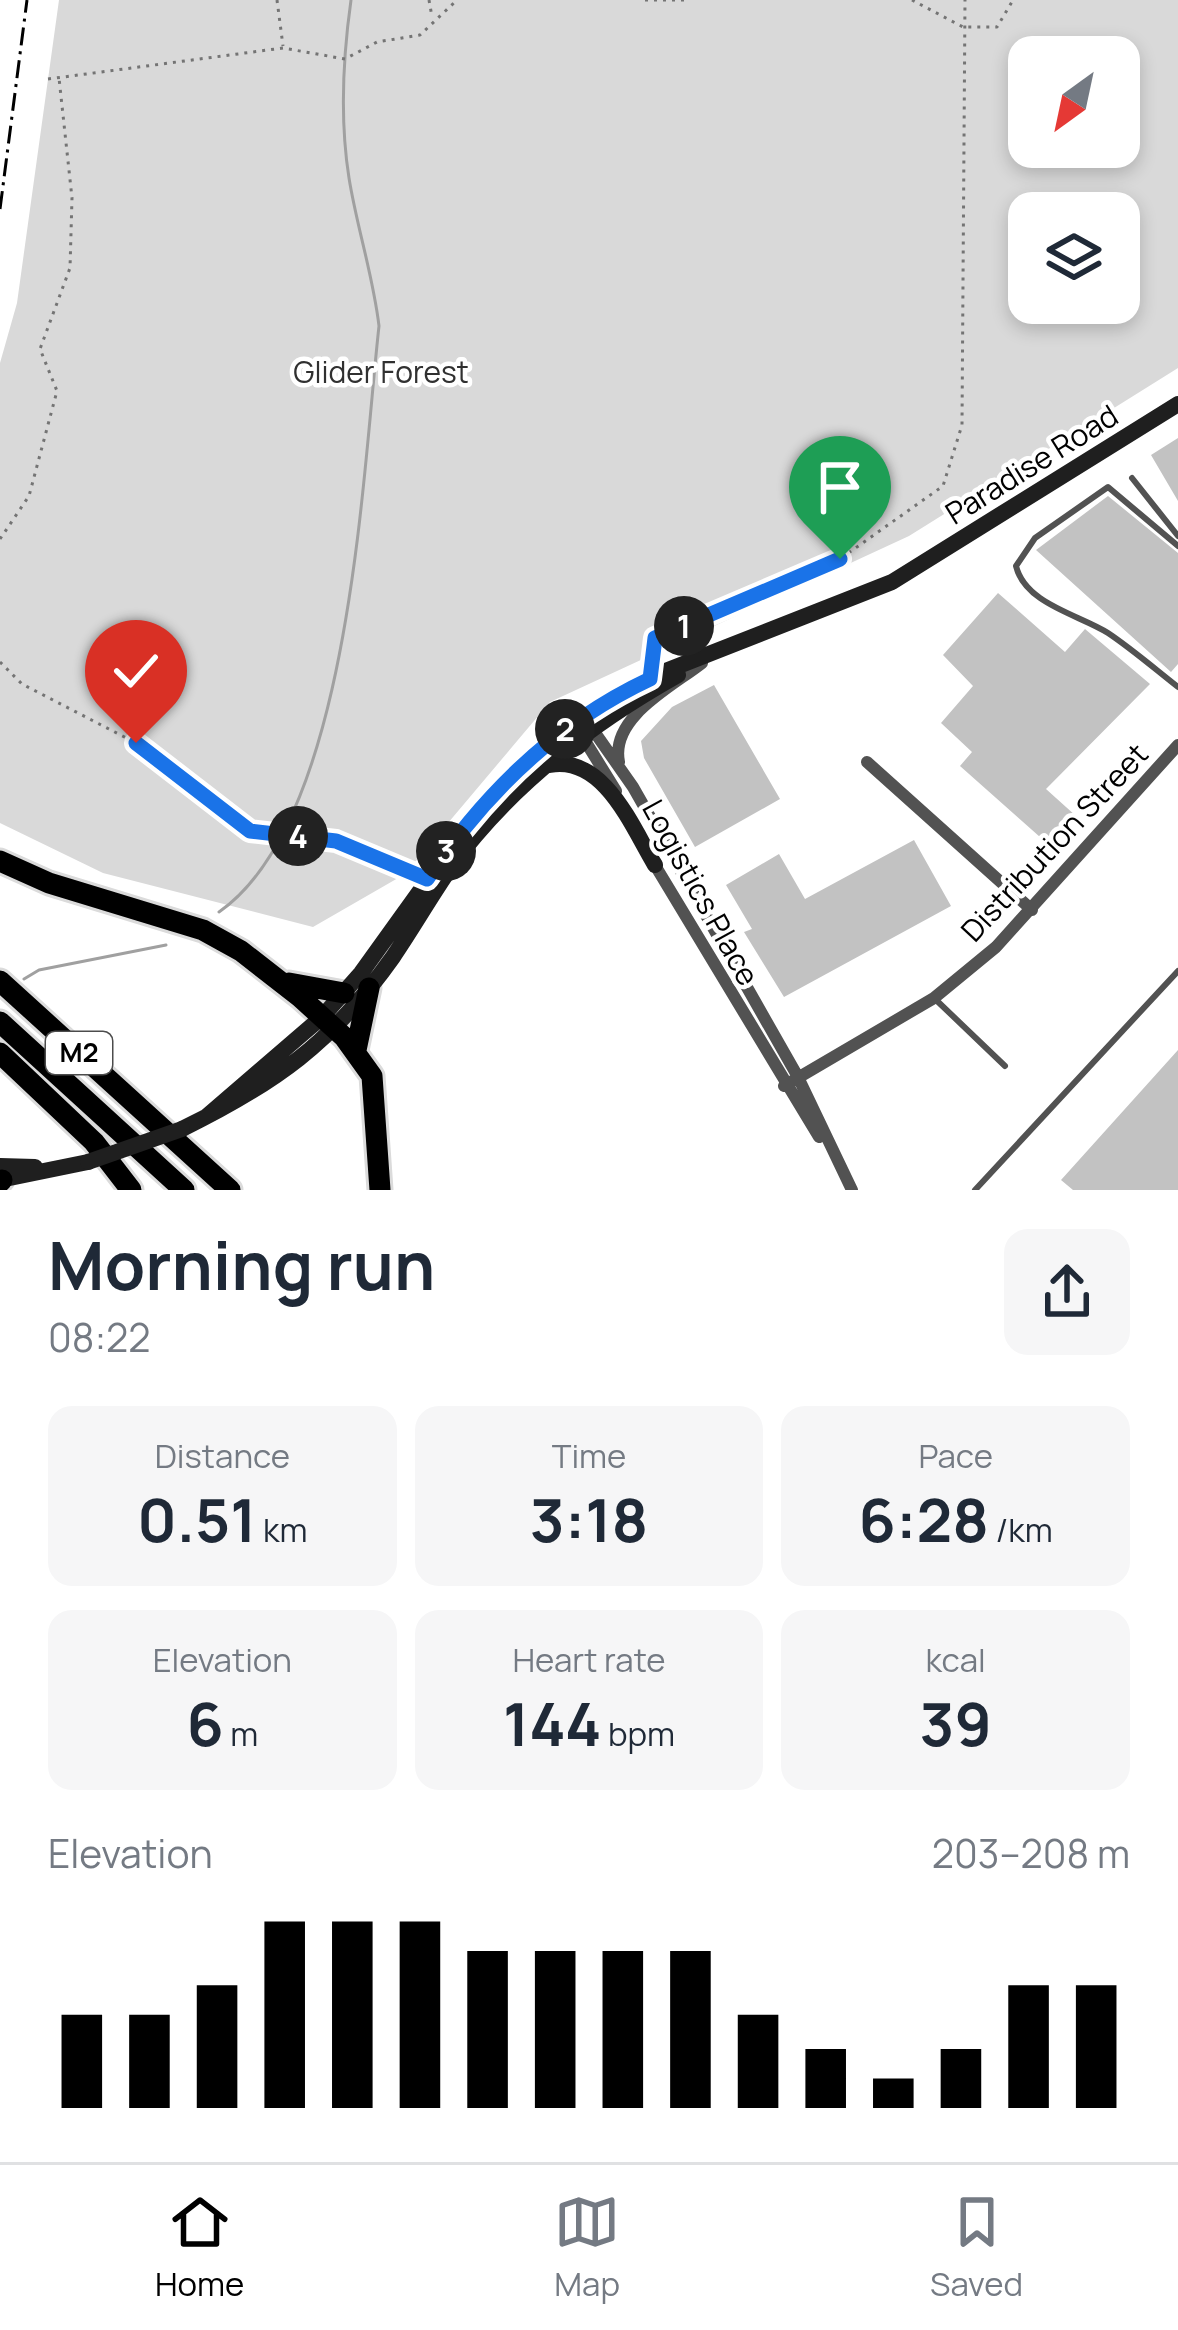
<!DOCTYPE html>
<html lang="en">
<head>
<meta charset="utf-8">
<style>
  :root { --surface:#fff; --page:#f6f6f7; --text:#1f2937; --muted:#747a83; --line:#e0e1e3; --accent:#000 }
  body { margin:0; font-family:Manrope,sans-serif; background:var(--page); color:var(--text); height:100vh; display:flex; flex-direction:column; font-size:45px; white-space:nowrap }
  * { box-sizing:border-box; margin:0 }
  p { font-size:39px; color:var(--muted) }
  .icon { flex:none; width:66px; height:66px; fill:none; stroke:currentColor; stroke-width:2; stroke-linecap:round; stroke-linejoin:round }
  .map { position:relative; height:1190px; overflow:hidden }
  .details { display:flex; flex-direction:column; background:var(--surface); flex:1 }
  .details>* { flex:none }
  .needle { width:78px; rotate:213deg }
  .fabs { position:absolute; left:1008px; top:36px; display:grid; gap:24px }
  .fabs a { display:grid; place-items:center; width:132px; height:132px; border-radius:24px; background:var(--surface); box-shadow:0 6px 18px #0003; font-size:60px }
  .pin { position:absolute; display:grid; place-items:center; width:102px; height:102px; color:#fff; margin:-123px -51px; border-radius:50% 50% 50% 0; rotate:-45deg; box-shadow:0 0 12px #0007 }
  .pin .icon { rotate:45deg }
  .km { position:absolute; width:60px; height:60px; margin:-30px; border-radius:50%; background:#222; color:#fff; font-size:33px; line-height:60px; text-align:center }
  .round { display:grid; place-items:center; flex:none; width:126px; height:126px; border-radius:24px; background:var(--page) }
  .summary { display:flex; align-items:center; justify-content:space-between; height:204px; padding:0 48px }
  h1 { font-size:66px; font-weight:700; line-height:90px }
  .stats { display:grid; grid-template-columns:repeat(3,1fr); gap:18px; height:204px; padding:12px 48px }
  .stats div { display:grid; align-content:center; border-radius:24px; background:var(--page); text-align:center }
  .stats b { font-size:60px; font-weight:700 }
  .stats small { font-size:33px; font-weight:400 }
  .stats p { font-size:33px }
  .chart { height:336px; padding:24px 48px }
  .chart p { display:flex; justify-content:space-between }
  .chart svg { width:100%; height:216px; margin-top:12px; stroke:var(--accent); stroke-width:6 }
  .dock { display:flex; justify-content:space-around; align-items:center; height:168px; border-top:3px solid var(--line); background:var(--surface); font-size:33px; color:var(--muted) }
  .dock a { display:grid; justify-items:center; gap:6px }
  .dock .current { color:var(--accent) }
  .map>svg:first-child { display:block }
  .green { fill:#d9d9d9; fill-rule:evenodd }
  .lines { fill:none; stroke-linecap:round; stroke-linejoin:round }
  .stream { stroke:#a0a0a0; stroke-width:3 }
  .building { fill:#c2c2c2 }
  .highway-casing { stroke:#dbdbdb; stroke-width:27 }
  .path { stroke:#747474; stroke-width:3; stroke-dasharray:3 6; stroke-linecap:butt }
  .lane { stroke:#525252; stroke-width:6 }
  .street { stroke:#525252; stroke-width:12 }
  .secondary { stroke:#1f1f1f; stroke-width:16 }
  .highway { stroke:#000; stroke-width:21 }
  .rail { stroke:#000; stroke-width:3; stroke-dasharray:18 6 3 6; stroke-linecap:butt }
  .secondary-bridge { stroke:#1f1f1f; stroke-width:16 }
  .route-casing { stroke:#fff; stroke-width:24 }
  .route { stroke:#1a73e8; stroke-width:15 }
  .labels { text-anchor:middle; stroke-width:9; stroke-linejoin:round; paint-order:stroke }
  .shield { fill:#fff; stroke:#4c4c4c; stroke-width:3 }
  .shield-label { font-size:27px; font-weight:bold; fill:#000 }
  .park-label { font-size:30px; fill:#303030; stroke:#fff }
  .street-label { font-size:30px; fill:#000; stroke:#fff }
</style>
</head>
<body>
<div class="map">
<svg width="1178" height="1190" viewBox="0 0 1178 1190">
  <rect width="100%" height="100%" fill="#fff"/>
  <path class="green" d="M 59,0 L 1178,0 L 1178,368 L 909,536 L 550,702 L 405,874 L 313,927 L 103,873 L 0,823 L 0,363 L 17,303 ZM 1029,57 L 1119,57 L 1119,147 L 1029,147 ZM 1029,213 L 1119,213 L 1119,303 L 1029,303 Z"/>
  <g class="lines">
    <path class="stream" d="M 219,912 C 350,821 362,478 379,326 C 373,275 357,228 349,178 C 340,121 343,57 351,0
      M 24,979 L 39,970 L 166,945"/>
  </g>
  <path class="building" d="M 1178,438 L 1178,501 L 1151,455 Z
    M 1108,496 L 1178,553 L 1178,664 L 1171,672 L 1036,550 Z
    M 998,593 L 1065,652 L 1085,629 L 1150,684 L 1046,789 L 1076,816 L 1049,845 L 960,766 L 972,752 L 941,723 L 973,686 L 943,655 Z
    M 714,685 L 780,799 L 695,847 L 644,758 L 641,741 L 672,707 Z
    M 914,840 L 951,906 L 784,997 L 744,932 L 752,929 L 726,885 L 779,854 L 805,899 Z
    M 1178,1050 L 1178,1190 L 1073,1190 L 1061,1180 Z"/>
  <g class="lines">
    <g class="highway-casing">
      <path id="highway" d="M 0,861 L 49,883 L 203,930 L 241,951 L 300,997 L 344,1037 L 372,1076 L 380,1190
        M 0,981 L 230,1190
        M 289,983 L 344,993
        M 0,1022 L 184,1190
        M 356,1050 L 369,988
        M 0,1053 L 94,1142 L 131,1190
        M 0,1182 L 2,1180"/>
    </g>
    <path class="path" d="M 277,0 L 283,46
      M 429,0 L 432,17
      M 645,0 L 688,0
      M 912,0 L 963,27 L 997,27 L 1013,0
      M 48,79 L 283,48 L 345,59 L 377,42 L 420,35 L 457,0
      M 0,539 L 29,496 L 57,391 L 40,349 L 70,268 L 72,198 L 59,78
      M 652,660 L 655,638 L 840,559 L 943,486 L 962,425 L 965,0
      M 0,662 L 22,684 L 136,743 L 191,780 L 251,831 L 336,841 L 417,874"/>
    <path class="lane" d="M 1132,478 L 1178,536
      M 1178,546 L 1108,487 L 1035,538 L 1016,566 C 1025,604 1080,615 1108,633 C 1132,649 1155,669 1178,687
      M 934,998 L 1005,1066
      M 975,1190 L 1178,971"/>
    <path class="street" d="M 591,727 L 633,787 L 798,1077 L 852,1190
      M 579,731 L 616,791
      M 619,762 C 610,717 673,686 702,663
      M 867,762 L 1032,910
      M 653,862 L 819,1137
      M 784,1086 L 934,998 L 996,947 L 1178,745"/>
    <path class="secondary" d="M 550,765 C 604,755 632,827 655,865
      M 207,1116 L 322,1017 L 361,973 L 484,802 L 565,730 L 663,672 L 892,582 L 1178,404
      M 182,1129 C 274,1084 332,1043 393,957 C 421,916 444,872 476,835 C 531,770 605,716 678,675
      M 0,1166 L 35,1167
      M 0,1180 L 88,1162"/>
    <use href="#highway" class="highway"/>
    <path class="rail" d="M 0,209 L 27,0"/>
    <path class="secondary-bridge" d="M 88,1162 L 182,1129"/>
  </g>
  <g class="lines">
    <g class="route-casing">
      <path id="route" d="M 136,743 L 250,831 L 336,841 L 427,879 C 484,794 556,723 650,679 L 655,638 L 840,559"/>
    </g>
    <use href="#route" class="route"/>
  </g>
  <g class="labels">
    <rect class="shield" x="46" y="1032" width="66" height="42" rx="9"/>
    <g class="shield-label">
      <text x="79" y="1062">M2</text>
    </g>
    <g class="park-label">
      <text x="381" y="383">Glider Forest</text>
    </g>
    <g class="street-label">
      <text transform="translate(1032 465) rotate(-32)" y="10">Paradise Road</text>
      <text transform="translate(1055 843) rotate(-47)" y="10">Distribution Street</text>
      <text transform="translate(700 893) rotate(61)" y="10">Logistics Place</text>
    </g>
  </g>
</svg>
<div class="fabs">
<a><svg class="needle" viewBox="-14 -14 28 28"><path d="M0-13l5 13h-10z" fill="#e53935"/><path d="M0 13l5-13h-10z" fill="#747a83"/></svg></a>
<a><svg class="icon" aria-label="layers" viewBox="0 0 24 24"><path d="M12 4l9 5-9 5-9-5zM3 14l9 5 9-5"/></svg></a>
</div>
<div class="pin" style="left:840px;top:559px;background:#1e9e55"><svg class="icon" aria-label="arrive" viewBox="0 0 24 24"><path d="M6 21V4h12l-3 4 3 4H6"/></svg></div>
<div class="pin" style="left:136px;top:743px;background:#d93025"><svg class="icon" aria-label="check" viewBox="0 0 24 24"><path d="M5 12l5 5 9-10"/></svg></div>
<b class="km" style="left:684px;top:626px">1</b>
<b class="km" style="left:565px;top:729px">2</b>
<b class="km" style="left:446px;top:851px">3</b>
<b class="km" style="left:298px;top:836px">4</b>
</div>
<section class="details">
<div class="summary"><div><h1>Morning run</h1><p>08:22</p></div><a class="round"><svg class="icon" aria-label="share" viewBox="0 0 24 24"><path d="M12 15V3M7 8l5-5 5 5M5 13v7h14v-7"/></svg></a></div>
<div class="stats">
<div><p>Distance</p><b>0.51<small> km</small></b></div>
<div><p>Time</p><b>3:18</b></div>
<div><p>Pace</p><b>6:28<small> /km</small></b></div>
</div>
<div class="stats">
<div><p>Elevation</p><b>6<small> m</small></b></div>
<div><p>Heart rate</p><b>144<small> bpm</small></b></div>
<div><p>kcal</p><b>39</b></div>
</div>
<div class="chart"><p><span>Elevation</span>203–208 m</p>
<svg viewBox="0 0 160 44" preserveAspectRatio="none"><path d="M5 44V25M15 44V25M25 44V19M35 44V6M45 44V6M55 44V6M65 44V12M75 44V12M85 44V12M95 44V12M105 44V25M115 44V32M125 44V38M135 44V32M145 44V19M155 44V19"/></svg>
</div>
</section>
<nav class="dock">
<a class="current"><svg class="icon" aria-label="home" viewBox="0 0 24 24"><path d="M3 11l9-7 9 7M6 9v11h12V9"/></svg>Home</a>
<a><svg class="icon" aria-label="map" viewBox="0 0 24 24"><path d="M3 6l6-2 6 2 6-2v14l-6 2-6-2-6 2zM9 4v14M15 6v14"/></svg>Map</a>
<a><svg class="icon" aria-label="saved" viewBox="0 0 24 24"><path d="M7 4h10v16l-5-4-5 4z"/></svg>Saved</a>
</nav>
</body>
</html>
